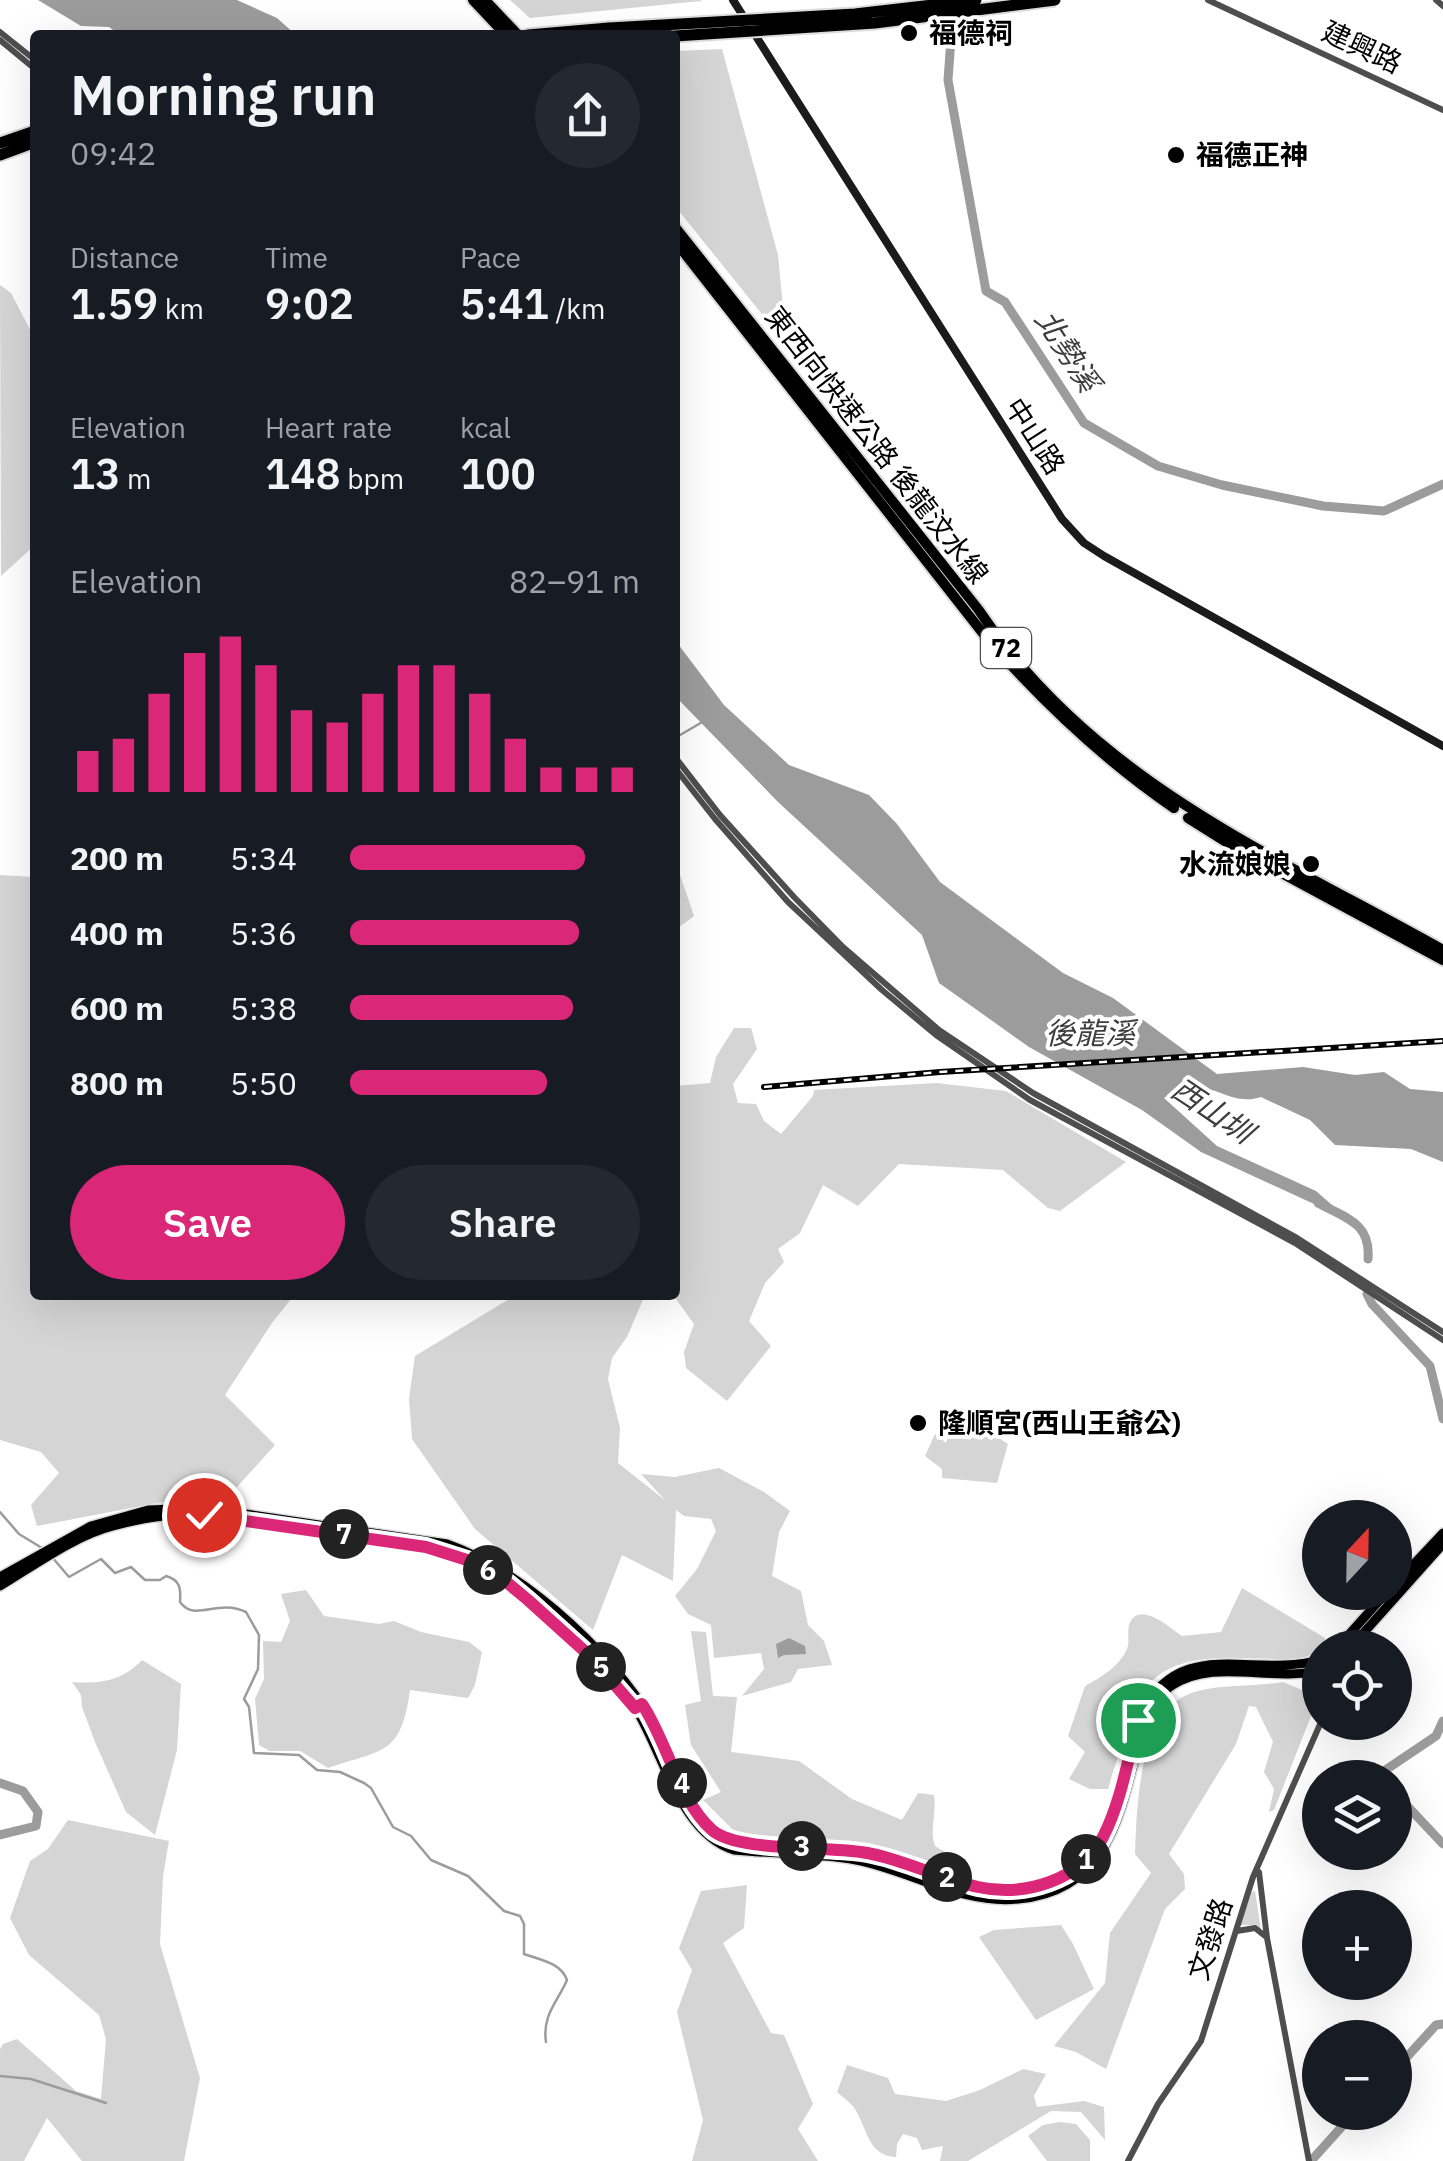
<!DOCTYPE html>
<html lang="en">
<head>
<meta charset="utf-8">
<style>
  :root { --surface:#171b24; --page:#242831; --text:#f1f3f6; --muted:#9ea1a6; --accent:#db2777 }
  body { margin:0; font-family:"IBM Plex Sans","Noto Sans TC",sans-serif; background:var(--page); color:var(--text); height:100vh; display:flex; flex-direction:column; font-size:38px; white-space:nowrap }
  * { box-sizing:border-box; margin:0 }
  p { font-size:32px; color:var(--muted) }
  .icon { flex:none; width:55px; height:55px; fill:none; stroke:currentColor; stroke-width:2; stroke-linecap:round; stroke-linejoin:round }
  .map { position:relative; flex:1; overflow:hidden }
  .side { position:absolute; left:30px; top:30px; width:650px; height:1270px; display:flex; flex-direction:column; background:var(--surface); border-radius:10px; box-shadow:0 10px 40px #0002 }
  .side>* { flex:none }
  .needle { width:65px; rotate:22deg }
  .fabs { position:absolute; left:1302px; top:1500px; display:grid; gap:20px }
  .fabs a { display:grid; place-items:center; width:110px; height:110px; border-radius:50%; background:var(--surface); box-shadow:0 10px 40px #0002; font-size:50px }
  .pin { position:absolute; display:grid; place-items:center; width:85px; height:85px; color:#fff; margin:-42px; border:5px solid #fff; border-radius:50%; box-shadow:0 2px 10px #0007 }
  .km { position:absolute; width:50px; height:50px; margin:-25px; border-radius:50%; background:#222; color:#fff; font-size:28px; line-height:50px; text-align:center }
  .round { display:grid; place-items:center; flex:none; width:105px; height:105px; border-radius:52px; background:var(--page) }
  .overview { display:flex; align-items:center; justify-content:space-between; height:170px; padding:0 40px }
  h1 { font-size:55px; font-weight:600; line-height:75px }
  .metrics { display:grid; grid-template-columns:repeat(3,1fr); gap:15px; height:170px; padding:10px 40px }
  .metrics div { display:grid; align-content:center }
  .metrics b { font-size:42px; font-weight:600 }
  .metrics small { font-size:28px; font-weight:400 }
  .metrics p { font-size:28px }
  .chart { height:280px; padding:20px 40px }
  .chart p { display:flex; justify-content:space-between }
  .chart svg { width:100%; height:180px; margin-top:10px; stroke:var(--accent); stroke-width:6 }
  .button { display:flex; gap:20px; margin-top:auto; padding:20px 40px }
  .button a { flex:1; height:115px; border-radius:60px; background:var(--accent); color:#fff; font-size:40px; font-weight:600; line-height:115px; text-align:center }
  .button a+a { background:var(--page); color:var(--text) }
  ul { padding:0 40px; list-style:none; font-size:32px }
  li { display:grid; grid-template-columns:160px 120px 1fr; align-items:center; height:75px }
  li i { height:25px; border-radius:12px; background:var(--accent) }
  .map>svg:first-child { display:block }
  .green { fill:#d5d5d5 }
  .water { fill:#9c9c9c }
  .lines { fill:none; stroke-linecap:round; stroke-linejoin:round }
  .stream { stroke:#9c9c9c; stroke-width:2.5 }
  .river { stroke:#9c9c9c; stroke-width:9 }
  .primary-casing { stroke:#dbdbdb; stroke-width:12 }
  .trunk-casing { stroke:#dbdbdb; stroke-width:14 }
  .motorway-casing { stroke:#dbdbdb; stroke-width:15 }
  .tertiary { stroke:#4e4e4e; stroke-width:6 }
  .secondary { stroke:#1b1b1b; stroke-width:8 }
  .primary { stroke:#000; stroke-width:9 }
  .trunk { stroke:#000; stroke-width:10 }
  .motorway { stroke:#000; stroke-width:11 }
  .rail-casing { stroke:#000; stroke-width:6 }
  .rail { stroke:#fff; stroke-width:2.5; stroke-dasharray:8; stroke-linecap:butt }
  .motorway-bridge-casing { stroke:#dbdbdb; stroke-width:15; stroke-linecap:butt }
  .motorway-bridge { stroke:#000; stroke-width:11 }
  .route-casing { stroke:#fff; stroke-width:20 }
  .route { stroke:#db2777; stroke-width:12 }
  .poi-dot { fill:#000; stroke:#fff; stroke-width:4 }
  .labels { text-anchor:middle; stroke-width:8; stroke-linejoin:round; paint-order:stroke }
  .shield { fill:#fff; stroke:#4c4c4c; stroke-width:2.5 }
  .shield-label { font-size:25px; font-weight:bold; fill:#000 }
  .poi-label { font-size:28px; font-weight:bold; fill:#000; stroke:#fff; text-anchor:start }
  .street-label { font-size:28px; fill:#000; stroke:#fff }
  .water-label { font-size:30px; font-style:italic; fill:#3d3d3d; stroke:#fff }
</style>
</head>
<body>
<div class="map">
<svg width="1443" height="2161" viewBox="0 0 1443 2161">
  <rect width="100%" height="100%" fill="#fff"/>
  <path class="green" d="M 510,0 L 701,0 L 701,1 L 530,18 Z
    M 722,49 L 778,255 L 783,308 L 779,317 L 769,323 L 675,206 L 675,51 Z
    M 0,285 L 11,293 L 35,339 L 35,545 L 1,576 Z
    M 675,860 L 694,916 L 675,930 Z
    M 0,875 L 35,877 L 35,1295 L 294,1295 L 272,1323 L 225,1395 L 275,1445 L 236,1488 L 37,1526 L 31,1505 L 59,1473 L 41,1452 L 0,1440 Z
    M 734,1028 L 751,1028 L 757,1049 L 733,1084 L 738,1103 L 756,1104 L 764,1121 L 781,1134 L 813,1096 L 814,1090 L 936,1083 L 1006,1091 L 1126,1162 L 1060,1211 L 1048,1208 L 1003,1170 L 899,1164 L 858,1206 L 823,1185 L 800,1233 L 778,1249 L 784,1262 L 765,1283 L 749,1321 L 771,1346 L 727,1401 L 686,1368 L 684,1352 L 694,1324 L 673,1295 L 675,1086 L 710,1083 L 716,1057 Z
    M 516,1295 L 645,1295 L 627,1337 L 612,1358 L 608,1379 L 620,1428 L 618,1463 L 666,1501 L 641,1474 L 675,1477 L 719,1468 L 764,1492 L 790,1511 L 779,1532 L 772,1576 L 801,1591 L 808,1625 L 824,1641 L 832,1665 L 798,1669 L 791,1682 L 742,1696 L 764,1669 L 761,1653 L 714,1658 L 711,1625 L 688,1614 L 675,1596 L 697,1569 L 716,1531 L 711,1519 L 684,1516 L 676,1510 L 673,1581 L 622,1555 L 593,1630 L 475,1529 L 412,1439 L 409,1399 L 415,1356 Z
    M 958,1411 L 1008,1444 L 997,1483 L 942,1478 L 942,1469 L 925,1456 L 935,1434 L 946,1443 Z
    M 1242,1588 L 1325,1638 L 1324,1647 C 1314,1657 1298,1659 1282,1659 C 1241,1659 1185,1650 1153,1680 C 1136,1696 1115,1765 1108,1789 L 1090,1789 L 1069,1779 L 1085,1752 L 1068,1736 L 1085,1686 C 1100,1678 1120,1666 1127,1649 C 1130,1642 1127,1633 1129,1625 C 1138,1599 1169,1627 1182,1636 L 1221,1632 Z
    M 306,1590 L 324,1616 L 379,1624 L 394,1621 L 421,1632 L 469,1642 L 482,1652 L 475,1685 L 468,1698 L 410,1690 C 401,1756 383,1749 328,1768 L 300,1751 L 270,1751 L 259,1745 L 255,1699 L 264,1679 L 263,1641 L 281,1642 L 290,1621 L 281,1594 Z
    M 691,1631 L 706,1632 L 713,1696 L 737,1697 L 731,1752 L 799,1761 L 852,1799 L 902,1820 L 918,1793 L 934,1795 C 937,1813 929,1829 935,1846 L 950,1855 L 947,1868 L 736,1833 L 703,1800 L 721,1792 L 691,1745 L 685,1705 L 701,1701 Z
    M 142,1660 L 181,1684 L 177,1750 L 155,1835 L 126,1812 L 95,1742 L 82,1707 L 81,1695 L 72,1682 C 101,1684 122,1681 142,1660 Z
    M 1283,1682 L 1312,1694 L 1313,1711 L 1274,1810 L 1269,1812 L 1274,1789 L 1264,1772 L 1273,1742 L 1256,1707 L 1249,1706 L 1236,1744 L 1169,1854 L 1184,1874 L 1185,1889 L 1165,1909 L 1106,2069 L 1076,2052 L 1054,2046 L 1105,1983 L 1110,1933 L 1151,1873 L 1135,1854 C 1137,1805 1138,1705 1198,1691 C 1226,1684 1255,1687 1283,1682 Z
    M 68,1820 L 169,1841 L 163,1876 L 160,1944 L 200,2078 L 184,2161 L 82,2161 L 47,2118 L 24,2161 L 0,2161 L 0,2049 L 3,2044 L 17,2039 L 76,2091 L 101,2099 L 106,2039 L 99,2015 L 29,1955 L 10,1918 L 30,1861 L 48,1849 Z
    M 747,1885 L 744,1928 L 723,1943 L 771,2033 L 784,2035 L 813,2104 L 798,2129 L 818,2161 L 692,2161 L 703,2120 L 677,2012 L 692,1970 L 679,1948 L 701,1891 Z
    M 1255,1891 L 1261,1930 L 1253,1925 L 1240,1925 L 1252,1892 Z
    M 1061,1925 L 1073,1944 L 1094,1989 L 1036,2020 L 979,1937 L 994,1930 Z
    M 847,2065 L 888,2078 L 895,2094 L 946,2101 L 980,2090 L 1023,2069 L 1046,2074 L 1034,2096 L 1037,2107 L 1084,2101 L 1104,2107 L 1105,2140 L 1081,2112 L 1051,2111 L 968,2161 L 940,2161 L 943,2146 L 922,2150 L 917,2138 L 903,2134 L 897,2144 L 896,2157 C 868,2156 867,2128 855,2109 C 851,2103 843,2097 837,2092 Z
    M 1060,2122 L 1076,2124 L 1090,2140 L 1090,2161 L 1047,2161 L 1028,2136 L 1043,2125 Z"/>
  <path class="water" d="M 38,0 L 237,0 L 277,18 L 296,35 L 120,35 L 109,27 L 81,26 Z
    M 675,640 L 724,705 L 789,765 L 869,795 L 897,824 L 940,882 L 1063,973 L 1113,998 L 1217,1074 L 1303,1067 L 1355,1075 L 1384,1072 L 1410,1089 L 1443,1092 L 1443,1162 L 1411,1149 L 1335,1145 L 1310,1120 L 1261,1097 C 1224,1109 1209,1069 1164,1098 L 1217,1146 L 1316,1191 L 1332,1205 L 1325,1209 L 1201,1152 L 1142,1110 L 1029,1047 L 939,983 L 922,935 L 778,802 L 675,696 Z
    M 789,1638 L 805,1646 L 806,1654 L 784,1655 L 778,1658 L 776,1644 Z"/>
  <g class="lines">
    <path class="stream" d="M 675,738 L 704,721
      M 0,1512 L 19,1534 L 42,1548
      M 52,1557 L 69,1577 L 101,1559 L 115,1573 L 131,1567 L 145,1580 L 160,1580 L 166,1576 C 180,1580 181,1588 180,1602 C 195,1623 217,1598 246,1612 L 259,1635 L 258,1669 L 244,1699 L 249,1707 L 254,1753 L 299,1755 L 317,1770 L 340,1772 L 364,1783 L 371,1788 L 393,1827 L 411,1836 L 431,1860 L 468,1876 L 504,1911 L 520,1916 L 524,1924 L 524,1954 C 541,1960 561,1963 567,1980 C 557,2003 542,2015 546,2042
      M 0,2076 L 31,2079 L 106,2103"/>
    <path class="river" d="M 953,11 L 948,80 L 986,291 L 1005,302 L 1084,423 L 1158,466 L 1222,485 L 1323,506 L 1384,511 L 1443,484
      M 1318,1203 C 1346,1218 1371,1223 1368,1259
      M 1367,1294 L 1372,1304 L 1430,1366 L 1443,1419
      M 1380,1778 L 1378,1775 L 1436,1736 L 1443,1721
      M 0,1783 L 23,1791 L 38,1812 L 36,1826 L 0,1835
      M 1395,1793 L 1443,1844
      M 1395,2070 L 1436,2025 L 1443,2024
      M 1311,2161 L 1355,2112"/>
    <g class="primary-casing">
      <path id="primary" d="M 0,1577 L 91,1526 L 148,1510 L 205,1508 L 447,1544 C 528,1572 625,1664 663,1740 C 678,1769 687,1812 714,1832 C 742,1853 827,1845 864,1852 C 931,1864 1012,1920 1074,1868 C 1089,1856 1100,1845 1107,1828 L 1140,1715 C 1181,1634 1251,1679 1320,1660
        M 1395,1584 L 1443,1533
        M 0,1586 C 35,1565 74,1536 113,1526 C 135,1520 158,1515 180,1515 C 221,1515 261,1523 301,1528 C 361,1536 430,1538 485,1568 C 525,1590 596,1657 625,1693 C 662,1739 675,1832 734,1850 C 775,1854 816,1853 856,1860 C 910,1870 962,1905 1018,1899 C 1107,1891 1120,1817 1138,1745 C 1144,1723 1151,1699 1171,1686 C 1215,1657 1271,1683 1320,1670
        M 1337,1648 L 1387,1592
        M 1350,1648 L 1443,1544"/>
    </g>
    <g class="trunk-casing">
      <path id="trunk" d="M 473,0 L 506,35
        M 485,0 L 518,35
        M 675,227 L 978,609 C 1092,780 1272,854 1443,950
        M 675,241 L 989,641 C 1045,704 1105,761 1174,808
        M 1188,818 L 1239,850 L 1443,960"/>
    </g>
    <g class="motorway-casing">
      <path id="motorway" d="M 528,35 L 609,28
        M 0,143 L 35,131
        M 0,155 L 35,142"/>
    </g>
    <path class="tertiary" d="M 1208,0 L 1443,110
      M 1436,0 L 1443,6
      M 0,32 L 35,60
      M 0,40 L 35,69
      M 675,757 L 720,815 L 794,897 L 843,947 L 939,1030 L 1033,1093 L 1297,1238 L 1443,1332
      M 675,768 L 715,819 L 788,902 L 882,990 L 936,1035 L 1030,1100 L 1295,1243 L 1443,1340
      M 1301,1674 L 1320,1686
      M 1259,1872 L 1267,1938 L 1309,2161
      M 1237,1931 L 1255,1928 L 1265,1936
      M 1128,2161 L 1158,2104 L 1201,2041 L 1253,1877 L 1321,1722"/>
    <path class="secondary" d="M 733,0 L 1062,519 L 1084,543 L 1104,556 L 1443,746"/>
    <use href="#primary" class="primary"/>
    <use href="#trunk" class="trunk"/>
    <use href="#motorway" class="motorway"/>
    <g class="rail-casing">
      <path id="rail" d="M 764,1087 L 940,1072 L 1443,1041"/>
    </g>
    <use href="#rail" class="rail"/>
    <g class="motorway-bridge-casing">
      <path id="motorway-bridge" d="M 609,28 L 855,14 L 976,0
        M 675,36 L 875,23 L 1055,0"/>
    </g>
    <use href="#motorway-bridge" class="motorway-bridge"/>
  </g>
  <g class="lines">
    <g class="route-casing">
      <path id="route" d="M 204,1515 L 426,1547 L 467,1560 L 504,1580 L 528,1600 L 590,1656 L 635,1708 L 642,1704 C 667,1741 679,1801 712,1830 C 737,1852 825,1846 861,1852 C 901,1858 938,1878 978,1887 C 1023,1897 1081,1881 1103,1837 C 1121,1802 1128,1759 1138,1720"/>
    </g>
    <use href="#route" class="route"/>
  </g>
  <g class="poi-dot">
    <circle cx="909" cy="33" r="10"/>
    <circle cx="1176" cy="155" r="10"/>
    <circle cx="1311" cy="864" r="10"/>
    <circle cx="918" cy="1423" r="10"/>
  </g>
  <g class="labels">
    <rect class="shield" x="981" y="628" width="50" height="40" rx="8"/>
    <g class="shield-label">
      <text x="1006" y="657">72</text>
    </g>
    <g class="poi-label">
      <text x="929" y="43">福德祠</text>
      <text x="1196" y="165">福德正神</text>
      <text x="1291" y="874" text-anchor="end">水流娘娘</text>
      <text x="938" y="1433">隆順宮(西山王爺公)</text>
    </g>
    <g class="street-label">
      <text transform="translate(1362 47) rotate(25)" y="10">建興路</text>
      <text transform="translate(1035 436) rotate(57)" y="10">中山路</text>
      <text transform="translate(877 445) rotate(52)" y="10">東西向快速公路 後龍汶水線</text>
      <text transform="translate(1210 1939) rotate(-72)" y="10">文發路</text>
    </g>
    <g class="water-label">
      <text transform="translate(1067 351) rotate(57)" y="10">北勢溪</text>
      <text x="1090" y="1044">後龍溪</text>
      <text transform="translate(1212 1111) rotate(34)" y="10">西山圳</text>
    </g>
  </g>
</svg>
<div class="fabs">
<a><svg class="needle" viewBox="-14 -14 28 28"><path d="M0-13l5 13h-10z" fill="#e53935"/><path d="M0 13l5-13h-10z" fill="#9ea1a6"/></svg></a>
<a><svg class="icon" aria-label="locate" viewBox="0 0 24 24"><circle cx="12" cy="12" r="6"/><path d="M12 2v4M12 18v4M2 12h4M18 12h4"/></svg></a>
<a><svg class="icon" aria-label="layers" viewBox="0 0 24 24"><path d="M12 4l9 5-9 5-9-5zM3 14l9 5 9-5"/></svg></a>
<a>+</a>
<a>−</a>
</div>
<div class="pin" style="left:1138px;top:1720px;background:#1e9e55"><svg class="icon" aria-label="arrive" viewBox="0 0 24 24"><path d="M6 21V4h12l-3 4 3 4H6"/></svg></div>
<div class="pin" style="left:204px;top:1515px;background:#d93025"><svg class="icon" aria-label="check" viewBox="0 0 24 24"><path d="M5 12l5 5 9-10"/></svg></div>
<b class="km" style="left:1086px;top:1859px">1</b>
<b class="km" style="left:947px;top:1877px">2</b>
<b class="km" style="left:802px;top:1846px">3</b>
<b class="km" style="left:682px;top:1783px">4</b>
<b class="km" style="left:601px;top:1667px">5</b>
<b class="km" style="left:488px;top:1570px">6</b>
<b class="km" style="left:344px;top:1534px">7</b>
<section class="side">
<div class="overview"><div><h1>Morning run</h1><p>09:42</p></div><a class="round"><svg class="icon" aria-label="share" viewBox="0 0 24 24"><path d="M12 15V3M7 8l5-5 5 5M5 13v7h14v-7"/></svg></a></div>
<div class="metrics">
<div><p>Distance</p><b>1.59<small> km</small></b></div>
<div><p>Time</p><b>9:02</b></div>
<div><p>Pace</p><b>5:41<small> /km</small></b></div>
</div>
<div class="metrics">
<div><p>Elevation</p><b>13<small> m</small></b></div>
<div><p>Heart rate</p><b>148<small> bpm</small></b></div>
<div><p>kcal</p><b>100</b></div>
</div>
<div class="chart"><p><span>Elevation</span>82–91 m</p>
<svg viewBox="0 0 160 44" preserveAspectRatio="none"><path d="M5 44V34M15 44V31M25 44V20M35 44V10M45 44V6M55 44V13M65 44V24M75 44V27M85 44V20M95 44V13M105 44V13M115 44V20M125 44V31M135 44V38M145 44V38M155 44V38"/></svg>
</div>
<ul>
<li><b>200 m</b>5:34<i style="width:81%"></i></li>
<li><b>400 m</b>5:36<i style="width:79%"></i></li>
<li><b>600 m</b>5:38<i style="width:77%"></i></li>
<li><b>800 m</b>5:50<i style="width:68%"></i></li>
</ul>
<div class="button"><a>Save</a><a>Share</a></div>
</section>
</div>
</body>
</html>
